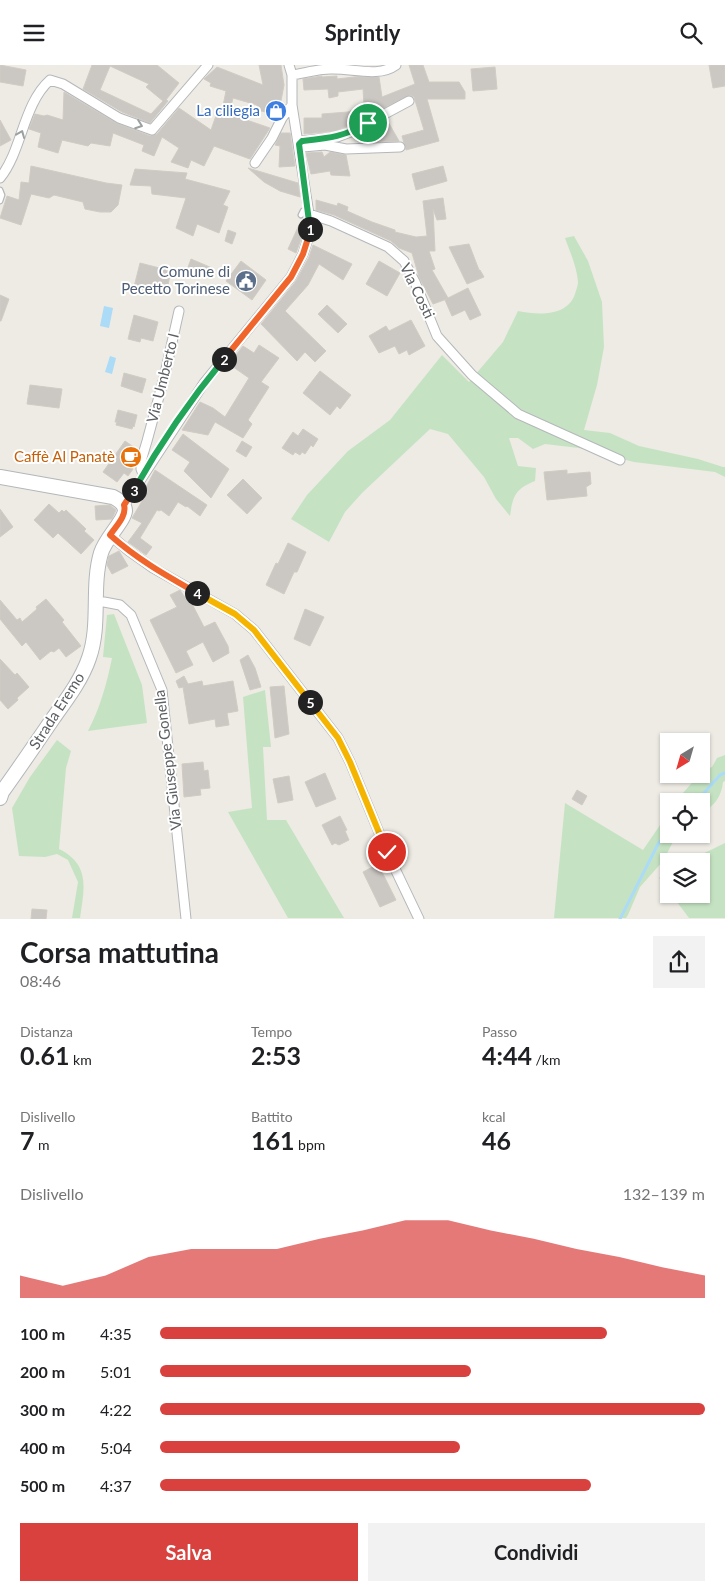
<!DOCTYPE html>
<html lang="it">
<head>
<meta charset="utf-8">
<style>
  :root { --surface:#fff; --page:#f2f2f2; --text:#202124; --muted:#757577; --accent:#d9413f }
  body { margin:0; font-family:Lato,sans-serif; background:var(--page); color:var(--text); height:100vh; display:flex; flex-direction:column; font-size:19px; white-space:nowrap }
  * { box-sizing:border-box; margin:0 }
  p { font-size:16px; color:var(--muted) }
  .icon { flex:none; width:28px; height:28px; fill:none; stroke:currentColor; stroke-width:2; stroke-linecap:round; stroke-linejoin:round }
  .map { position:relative; height:854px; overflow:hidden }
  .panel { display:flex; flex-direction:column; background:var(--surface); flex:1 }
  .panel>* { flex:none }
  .needle { width:32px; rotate:217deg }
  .buttons { position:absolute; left:660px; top:668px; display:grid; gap:10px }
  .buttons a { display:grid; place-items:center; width:50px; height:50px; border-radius:0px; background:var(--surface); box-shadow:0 1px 4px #0004; font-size:25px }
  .pin { position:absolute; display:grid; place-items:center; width:42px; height:42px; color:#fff; margin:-21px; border:2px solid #fff; border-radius:50%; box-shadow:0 1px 5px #0007 }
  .km { position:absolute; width:25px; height:25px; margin:-12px; border-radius:50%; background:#222; color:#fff; font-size:14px; line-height:25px; text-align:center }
  .round { display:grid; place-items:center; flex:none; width:52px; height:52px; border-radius:0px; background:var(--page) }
  .head { display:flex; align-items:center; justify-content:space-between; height:85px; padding:0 20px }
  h1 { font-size:28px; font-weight:700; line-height:38px }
  .figures { display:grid; grid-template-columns:repeat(3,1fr); gap:8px; height:85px; padding:5px 20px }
  .figures div { display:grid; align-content:center }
  .figures b { font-size:25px; font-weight:700 }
  .figures small { font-size:14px; font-weight:400 }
  .figures p { font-size:14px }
  .chart { height:140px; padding:10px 20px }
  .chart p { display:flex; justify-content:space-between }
  .chart svg { width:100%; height:90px; margin-top:5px; fill:var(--accent); opacity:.7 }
  .action { display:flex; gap:10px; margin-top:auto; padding:10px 20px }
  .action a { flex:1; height:58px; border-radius:0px; background:var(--accent); color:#fff; font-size:20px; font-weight:700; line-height:58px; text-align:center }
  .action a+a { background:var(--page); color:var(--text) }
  ul { padding:0 20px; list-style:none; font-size:16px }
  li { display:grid; grid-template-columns:80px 60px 1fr; align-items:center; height:38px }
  li i { height:12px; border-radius:6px; background:var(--accent) }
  header { display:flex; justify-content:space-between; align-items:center; height:65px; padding:0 20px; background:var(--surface); font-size:22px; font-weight:700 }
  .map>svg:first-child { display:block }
  .green { fill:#c5e3c3 }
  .water { fill:#abdbf7 }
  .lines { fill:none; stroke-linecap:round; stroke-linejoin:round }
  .stream { stroke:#abdbf7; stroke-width:3 }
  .building { fill:#cbc7c3; stroke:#d1ccc3; fill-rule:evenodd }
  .lane-casing { stroke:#b5b7ba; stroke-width:7 }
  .street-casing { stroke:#b5b7ba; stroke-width:11 }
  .secondary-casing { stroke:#b3b7ba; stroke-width:16 }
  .lane { stroke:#fff; stroke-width:4.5 }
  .street { stroke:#fff; stroke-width:9 }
  .secondary { stroke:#fff; stroke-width:14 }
  .oneway { stroke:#9da0a1 }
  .split-1-casing { stroke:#fff; stroke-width:10 }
  .split-2-casing { stroke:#fff; stroke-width:10 }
  .split-3-casing { stroke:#fff; stroke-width:10 }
  .split-4-casing { stroke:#fff; stroke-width:10 }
  .split-5-casing { stroke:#fff; stroke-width:10 }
  .split-6-casing { stroke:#fff; stroke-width:10 }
  .split-1 { stroke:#22a559; stroke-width:6 }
  .split-2 { stroke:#f0652b; stroke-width:6 }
  .split-3 { stroke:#22a559; stroke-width:6 }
  .split-4 { stroke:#f0652b; stroke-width:6 }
  .split-5 { stroke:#f5b400; stroke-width:6 }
  .split-6 { stroke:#f5b400; stroke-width:6 }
  .labels { text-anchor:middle; stroke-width:4; stroke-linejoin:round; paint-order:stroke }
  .shop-label { font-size:15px; fill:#366cbe; stroke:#fff; text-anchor:end }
  .service-label { font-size:15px; fill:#4e5e75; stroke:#fff; text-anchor:end }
  .street-label { font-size:15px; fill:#5c6063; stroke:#fff }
  .food-label { font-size:15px; fill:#c56008; stroke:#fff; text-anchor:end }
</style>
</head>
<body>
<header><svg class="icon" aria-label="menu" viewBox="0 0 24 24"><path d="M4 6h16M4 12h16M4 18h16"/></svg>Sprintly<svg class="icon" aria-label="search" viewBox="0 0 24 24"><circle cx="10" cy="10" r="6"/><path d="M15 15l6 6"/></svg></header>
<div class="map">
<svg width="725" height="854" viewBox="0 0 725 854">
  <rect width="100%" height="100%" fill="#edebe4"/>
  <path class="green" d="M 574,171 L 588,196 L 602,237 L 604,282 L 597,320 L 584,365 L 610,368 L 639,381 L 698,394 L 723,402 L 725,402 L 725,412 L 715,407 L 634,397 L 579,383 L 545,379 L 533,384 L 518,373 L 509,373 L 518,401 L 536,403 L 535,416 C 515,424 513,431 510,451 L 496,434 L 484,412 L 448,369 L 430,364 L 362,428 L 345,447 L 329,477 L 291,454 L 307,430 L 348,386 L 390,355 L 442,290 L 469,317 L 503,277 L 518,246 C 538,250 567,252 575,229 C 576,225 578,221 578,217 C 577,202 570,187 565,173 Z
    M 114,549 L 142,620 L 147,658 L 88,666 C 100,643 107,618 112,593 L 103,592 L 107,550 Z
    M 265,625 L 271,682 L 263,682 L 267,755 L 286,755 L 344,853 L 288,853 L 228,747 L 252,743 L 243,632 Z
    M 57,675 L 71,686 L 66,703 L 59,784 C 91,800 84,824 80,853 L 72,853 L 78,817 L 68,795 L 57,789 L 45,792 L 19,791 L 12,743 L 30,712 Z
    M 725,690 L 725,716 L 723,717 C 722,730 714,743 701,747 L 701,736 L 676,736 L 703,705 L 712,702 L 717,693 Z
    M 565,738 L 643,785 L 669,747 L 669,769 L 679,769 L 674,775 L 663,796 L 640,822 L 628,850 L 626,853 L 554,853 Z
    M 725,778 L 725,853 L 689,853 L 671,829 L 701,829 L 701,796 L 688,796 Z
    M 669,806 L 669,826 L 659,813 Z"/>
  <path class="water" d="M 104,241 L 113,243 L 109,263 L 100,261 Z
    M 110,291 L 116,293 L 112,309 L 105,307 Z"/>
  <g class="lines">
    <path class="stream" d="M 697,736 L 720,710 L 725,708
      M 620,854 L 658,779 L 669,767"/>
  </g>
  <path class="building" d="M 0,0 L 26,5 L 23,21 L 0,17 Z
    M 92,0 L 157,0 L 179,18 L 166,35 L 168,36 L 150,58 L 122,47 L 83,24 ZM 110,1 L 149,19 L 146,22 L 163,36 L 151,49 L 100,25 Z
    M 259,0 L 281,0 L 284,20 L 280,41 L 275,42 L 276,49 L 256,45 L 257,40 L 233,33 L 229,49 L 270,63 L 250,94 L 214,81 L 204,101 L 191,95 L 188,103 L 171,97 L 179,83 L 162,72 L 154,91 L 142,86 L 144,80 L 113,68 L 110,81 L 91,78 L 88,81 L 62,75 L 58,88 L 38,82 L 41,68 L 29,64 L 35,49 L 44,51 L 47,50 L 63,55 L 64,27 L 116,58 L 150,71 L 157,69 L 179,43 L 211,65 L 218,45 L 222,46 L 226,26 L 210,21 L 211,18 L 204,14 L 217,2 L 263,20 Z
    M 409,0 L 423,0 L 429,17 L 459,17 L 465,27 L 465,34 L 427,34 L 439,76 L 406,85 L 402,71 L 424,65 L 414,32 L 410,30 L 350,60 L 336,66 L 304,69 L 304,53 L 322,53 L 322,49 L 348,47 L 364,40 L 363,24 L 338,27 L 338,31 L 329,33 L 328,24 L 304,25 L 303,14 L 322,11 L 322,12 L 337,11 L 337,14 L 354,12 L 379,12 L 382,32 L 415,19 Z
    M 709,0 L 725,0 L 725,21 L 713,23 Z
    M 495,2 L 497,24 L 473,26 L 471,4 Z
    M 0,55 L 11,75 L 0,81 Z
    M 387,55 L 399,76 L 372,77 L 369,65 L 368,65 Z
    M 281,68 L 290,68 L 295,101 L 279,102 L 280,81 L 275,80 Z
    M 322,87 L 324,92 L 330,87 L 346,90 L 350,111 L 331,110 L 330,106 L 311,109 L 306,88 Z
    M 31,101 L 106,118 L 122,120 L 118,140 L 111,147 L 100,147 L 85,144 L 83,137 L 54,130 L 49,133 L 31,129 L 21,160 L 0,153 L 7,131 L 19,135 L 21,117 L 29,118 Z
    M 443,101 L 447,116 L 416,125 L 412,109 Z
    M 248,103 L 298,118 L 300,132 L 280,126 L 264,117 Z
    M 135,104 L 187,108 L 185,114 L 230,126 L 223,140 L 228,142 L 219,168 L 197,159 L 193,171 L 176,163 L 186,133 L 152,129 L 151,121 L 130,120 Z
    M 443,133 L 446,154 L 437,155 L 433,144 L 435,186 L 429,186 L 435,204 L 432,205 L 448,233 L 468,223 L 481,250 L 470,255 L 465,245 L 452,251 L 445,235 L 447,234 L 433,239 L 419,212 L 412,188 L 399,183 L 391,176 L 334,150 L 316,145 L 316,135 L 337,141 L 338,138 L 348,142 L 347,146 L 372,157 L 395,165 L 395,167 L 416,172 L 427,171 L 423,136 Z
    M 299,160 L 303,162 L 304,166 L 296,188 L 288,184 Z
    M 228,165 L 236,168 L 232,179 L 225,176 Z
    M 469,179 L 479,205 L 480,205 L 484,212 L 467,219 L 449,182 Z
    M 313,180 L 352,199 L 343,215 L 319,199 L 308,220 L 285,246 L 326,286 L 315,297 L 305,287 L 297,296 L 261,259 L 296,216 L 309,192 Z
    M 191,194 L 212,203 L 207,213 L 187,205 Z
    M 241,196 L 266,215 L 252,235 L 226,216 Z
    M 379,196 L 400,208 L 387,231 L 366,219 Z
    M 140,198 L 171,206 L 166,229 L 134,222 Z
    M 0,230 L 9,234 L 1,256 L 0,256 Z
    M 327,240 L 347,259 L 338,268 L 318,249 Z
    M 134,250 L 158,257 L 153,276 L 141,273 L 140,277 L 128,274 Z
    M 411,255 L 425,281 L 409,290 L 407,285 L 399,289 L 395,281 L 379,288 L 369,271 L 386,261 L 389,266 Z
    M 259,280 L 279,293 L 261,317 L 269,322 L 248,355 L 252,359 L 243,373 L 215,357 L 208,370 L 182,365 L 200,337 L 213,343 L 225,352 L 249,313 L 229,299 L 243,281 L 254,288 Z
    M 320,306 L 351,330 L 340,344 L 337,341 L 330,350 L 303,328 Z
    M 124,308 L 146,314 L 142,328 L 121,321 Z
    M 30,320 L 62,324 L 59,343 L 27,339 Z
    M 118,345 L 137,350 L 134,362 L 133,361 L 132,364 L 116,360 L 117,357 L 115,357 Z
    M 303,364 L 318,374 L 313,382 L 311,380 L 305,389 L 302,387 L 300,390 L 295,387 L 293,390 L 282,383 L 293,367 L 298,371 Z
    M 183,369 L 229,404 L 211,433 L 184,406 L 190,397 L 172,385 Z
    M 125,376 L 138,385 L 135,393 L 129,402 L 133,404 L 128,411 L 124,408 L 117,417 L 103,407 Z
    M 242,376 L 252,382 L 246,392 L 236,386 Z
    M 155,405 L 207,440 L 200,451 L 187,441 L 186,442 L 178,437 L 169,451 L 161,445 L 159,446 L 157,445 L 140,473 L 152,482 L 146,490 L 128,477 L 142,458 L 132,453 L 148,426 L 145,424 Z
    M 567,405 L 567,409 L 590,407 L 591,419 L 586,422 L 587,431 L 547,435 L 544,407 Z
    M 243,414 L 262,433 L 247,449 L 227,430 Z
    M 49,439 L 59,448 L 62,445 L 64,447 L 66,445 L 86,464 L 84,466 L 94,475 L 81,489 L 58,468 L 53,473 L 34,455 Z
    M 110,440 L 116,445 L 112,454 L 96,455 L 95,441 Z
    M 0,444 L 13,462 L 0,472 Z
    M 288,478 L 306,487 L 297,507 L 294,507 L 284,529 L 266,520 L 276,498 L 278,499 Z
    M 119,486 L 128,501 L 112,509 L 107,500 L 109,491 Z
    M 180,525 L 186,534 L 189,533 L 204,562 L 215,557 L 228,581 L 229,588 L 213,597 L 203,577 L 186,586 L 193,600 L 176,608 L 150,555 L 177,542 L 170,530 Z
    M 46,534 L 64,555 L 62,557 L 81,581 L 66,592 L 59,583 L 54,587 L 51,586 L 40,595 L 26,577 L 22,581 L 0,554 L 0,535 L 17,555 L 20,553 L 22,557 L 37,544 L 36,542 Z
    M 305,544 L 324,552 L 310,581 L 294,574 Z
    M 248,590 L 255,603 L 261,622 L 250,625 L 240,595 Z
    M 0,594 L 15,610 L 17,608 L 29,622 L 17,633 L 18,635 L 8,644 L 0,635 Z
    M 184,611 L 188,619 L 202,616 L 203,621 L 233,616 L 238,646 L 227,648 L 229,660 L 216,662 L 215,654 L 189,659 L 183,622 L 179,623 L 176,616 Z
    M 284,621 L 289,669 L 275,673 L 270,622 Z
    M 203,697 L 204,706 L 208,705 L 210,723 L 200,724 L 201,730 L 184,732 L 182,699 Z
    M 325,708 L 336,734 L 316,742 L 305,717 Z
    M 289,711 L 293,735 L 278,738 L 273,714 Z
    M 577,725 L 587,731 L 582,740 L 572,734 Z
    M 340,751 L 347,765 L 345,766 L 349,775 L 339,780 L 335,778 L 332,780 L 322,760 Z
    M 378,799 L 396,835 L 380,842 L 363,807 Z
    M 32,844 L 47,845 L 46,854 L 31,854 Z"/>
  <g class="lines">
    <g class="lane-casing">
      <path id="lane" d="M 0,125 L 2,130 L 0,136
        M 301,150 L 303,146 L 308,143"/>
    </g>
    <g class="street-casing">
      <path id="street" d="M 292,10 C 305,8 318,4 331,4 C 352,3 378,13 396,0
        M 299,79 L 302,76 L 337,72 L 353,66 L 409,36
        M 299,79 L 303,82 L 325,80 L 346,84 L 400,82
        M 255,98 L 272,73 L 282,53 L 292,40
        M 0,113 C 22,86 23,39 50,15 L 63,19 L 119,53 L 152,65 L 208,0
        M 309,149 L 331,156 L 388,182 L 404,196 L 415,217 L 437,271 L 472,310 L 518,349 L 620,395
        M 143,409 L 141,404 L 141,396 L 147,376 L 164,313 L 179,246
        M 124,440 L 204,318 L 291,212 L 303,189 L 310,167 L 309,149 L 292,40 L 292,10 L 289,0
        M 110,470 L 129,486 L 153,503 L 235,549 L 254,565 L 338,673 L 350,697 L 387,787 L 419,854
        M 96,537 L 104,537 L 120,540 L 131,550 L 162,625 L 186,854"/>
    </g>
    <g class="secondary-casing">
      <path id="secondary" d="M 0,412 L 113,432 C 119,435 125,439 125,446 C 124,456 105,474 101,488 C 91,522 101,559 89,593 C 82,614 67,634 54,652 C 37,677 20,702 2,727 L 0,733"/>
    </g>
    <use href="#lane" class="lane"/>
    <use href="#street" class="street"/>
    <use href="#secondary" class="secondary"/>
  </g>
  <defs><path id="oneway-chevron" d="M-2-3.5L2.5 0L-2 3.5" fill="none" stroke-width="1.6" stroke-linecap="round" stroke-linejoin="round" transform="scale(1.25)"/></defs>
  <g class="oneway">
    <use href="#oneway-chevron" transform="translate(139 60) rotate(20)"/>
    <use href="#oneway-chevron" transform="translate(21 69) rotate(-68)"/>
  </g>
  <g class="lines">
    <g class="split-1-casing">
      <path id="split-1" d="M 310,164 L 299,79 L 302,76 C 330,73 343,72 368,58"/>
    </g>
    <g class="split-2-casing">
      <path id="split-2" d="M 224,294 L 291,212 L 303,189 L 310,167 L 310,164"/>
    </g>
    <g class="split-3-casing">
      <path id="split-3" d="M 134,425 C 160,379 190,335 224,294"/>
    </g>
    <g class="split-4-casing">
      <path id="split-4" d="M 134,425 L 124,440 C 127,451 116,461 110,470 C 137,494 165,510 197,528"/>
    </g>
    <g class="split-5-casing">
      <path id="split-5" d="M 197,528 L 235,549 L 254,565 L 310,637"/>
    </g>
    <g class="split-6-casing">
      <path id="split-6" d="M 310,637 L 338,673 L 350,697 L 387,787"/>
    </g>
    <use href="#split-1" class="split-1"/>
    <use href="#split-2" class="split-2"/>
    <use href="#split-3" class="split-3"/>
    <use href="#split-4" class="split-4"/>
    <use href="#split-5" class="split-5"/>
    <use href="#split-6" class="split-6"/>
  </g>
  <defs>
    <g id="shop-disc" transform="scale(1.125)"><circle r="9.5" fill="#3f7fe0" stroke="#fff"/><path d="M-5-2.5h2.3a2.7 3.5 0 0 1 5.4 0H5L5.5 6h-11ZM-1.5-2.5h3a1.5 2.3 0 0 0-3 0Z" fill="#fff"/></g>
    <g id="civic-disc" transform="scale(1.125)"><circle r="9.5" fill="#5c6f8a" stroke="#fff"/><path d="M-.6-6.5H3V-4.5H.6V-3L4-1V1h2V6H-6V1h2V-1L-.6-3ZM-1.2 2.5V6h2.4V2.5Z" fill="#fff"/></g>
    <g id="cafe-disc" transform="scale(1.125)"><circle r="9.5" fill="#e8710a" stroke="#fff"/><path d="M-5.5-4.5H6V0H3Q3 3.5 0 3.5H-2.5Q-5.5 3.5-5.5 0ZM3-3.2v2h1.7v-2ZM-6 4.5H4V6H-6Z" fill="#fff"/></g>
  </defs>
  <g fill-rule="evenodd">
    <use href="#shop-disc" x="276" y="46"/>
    <use href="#civic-disc" x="246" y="216"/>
    <use href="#cafe-disc" x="131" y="392"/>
  </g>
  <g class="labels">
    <g class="shop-label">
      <text x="260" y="51">La ciliegia</text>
    </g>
    <g class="service-label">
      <text x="230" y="212">Comune di<tspan x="230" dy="17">Pecetto Torinese</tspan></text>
    </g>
    <g class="street-label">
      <text transform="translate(417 226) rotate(64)" y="5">Via Costi</text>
      <text transform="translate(163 313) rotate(-76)" y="5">Via Umberto I</text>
      <text transform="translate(57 646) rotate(-57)" y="5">Strada Eremo</text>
      <text transform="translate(168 695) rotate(-97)" y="5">Via Giuseppe Gonella</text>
    </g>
    <g class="food-label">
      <text x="115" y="397">Caffè Al Panatè</text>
    </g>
  </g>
</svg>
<div class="buttons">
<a><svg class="needle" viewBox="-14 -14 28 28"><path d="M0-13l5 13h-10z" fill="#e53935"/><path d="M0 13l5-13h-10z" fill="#757577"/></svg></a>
<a><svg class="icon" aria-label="locate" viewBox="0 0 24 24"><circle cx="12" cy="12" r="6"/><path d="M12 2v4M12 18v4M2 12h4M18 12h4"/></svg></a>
<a><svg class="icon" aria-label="layers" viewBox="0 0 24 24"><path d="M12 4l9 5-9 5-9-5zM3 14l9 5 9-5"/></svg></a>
</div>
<div class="pin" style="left:368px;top:58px;background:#1e9e55"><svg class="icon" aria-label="arrive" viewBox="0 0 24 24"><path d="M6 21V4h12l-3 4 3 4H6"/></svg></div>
<div class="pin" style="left:387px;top:787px;background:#d93025"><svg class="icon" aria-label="check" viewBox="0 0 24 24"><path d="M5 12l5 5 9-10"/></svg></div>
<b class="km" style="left:310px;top:164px">1</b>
<b class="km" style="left:224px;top:294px">2</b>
<b class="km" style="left:134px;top:425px">3</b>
<b class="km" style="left:197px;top:528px">4</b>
<b class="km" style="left:310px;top:637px">5</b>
</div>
<section class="panel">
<div class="head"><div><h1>Corsa mattutina</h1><p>08:46</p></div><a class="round"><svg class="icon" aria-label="share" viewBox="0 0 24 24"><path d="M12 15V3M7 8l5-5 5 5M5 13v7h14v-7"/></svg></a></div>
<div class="figures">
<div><p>Distanza</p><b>0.61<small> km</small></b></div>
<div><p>Tempo</p><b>2:53</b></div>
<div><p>Passo</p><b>4:44<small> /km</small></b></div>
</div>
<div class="figures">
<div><p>Dislivello</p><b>7<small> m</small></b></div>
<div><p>Battito</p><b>161<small> bpm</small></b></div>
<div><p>kcal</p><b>46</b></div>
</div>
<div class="chart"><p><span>Dislivello</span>132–139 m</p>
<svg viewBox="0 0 160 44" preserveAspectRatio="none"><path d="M0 44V33L10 38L20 33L30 24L40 20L50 20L60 20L70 15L80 11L90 6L100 6L110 11L120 15L130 20L140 24L150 29L160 33V44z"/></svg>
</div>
<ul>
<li><b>100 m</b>4:35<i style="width:82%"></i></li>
<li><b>200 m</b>5:01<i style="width:57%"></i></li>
<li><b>300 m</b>4:22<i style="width:100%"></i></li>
<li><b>400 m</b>5:04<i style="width:55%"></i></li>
<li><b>500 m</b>4:37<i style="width:79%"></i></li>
</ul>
<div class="action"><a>Salva</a><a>Condividi</a></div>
</section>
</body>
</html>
